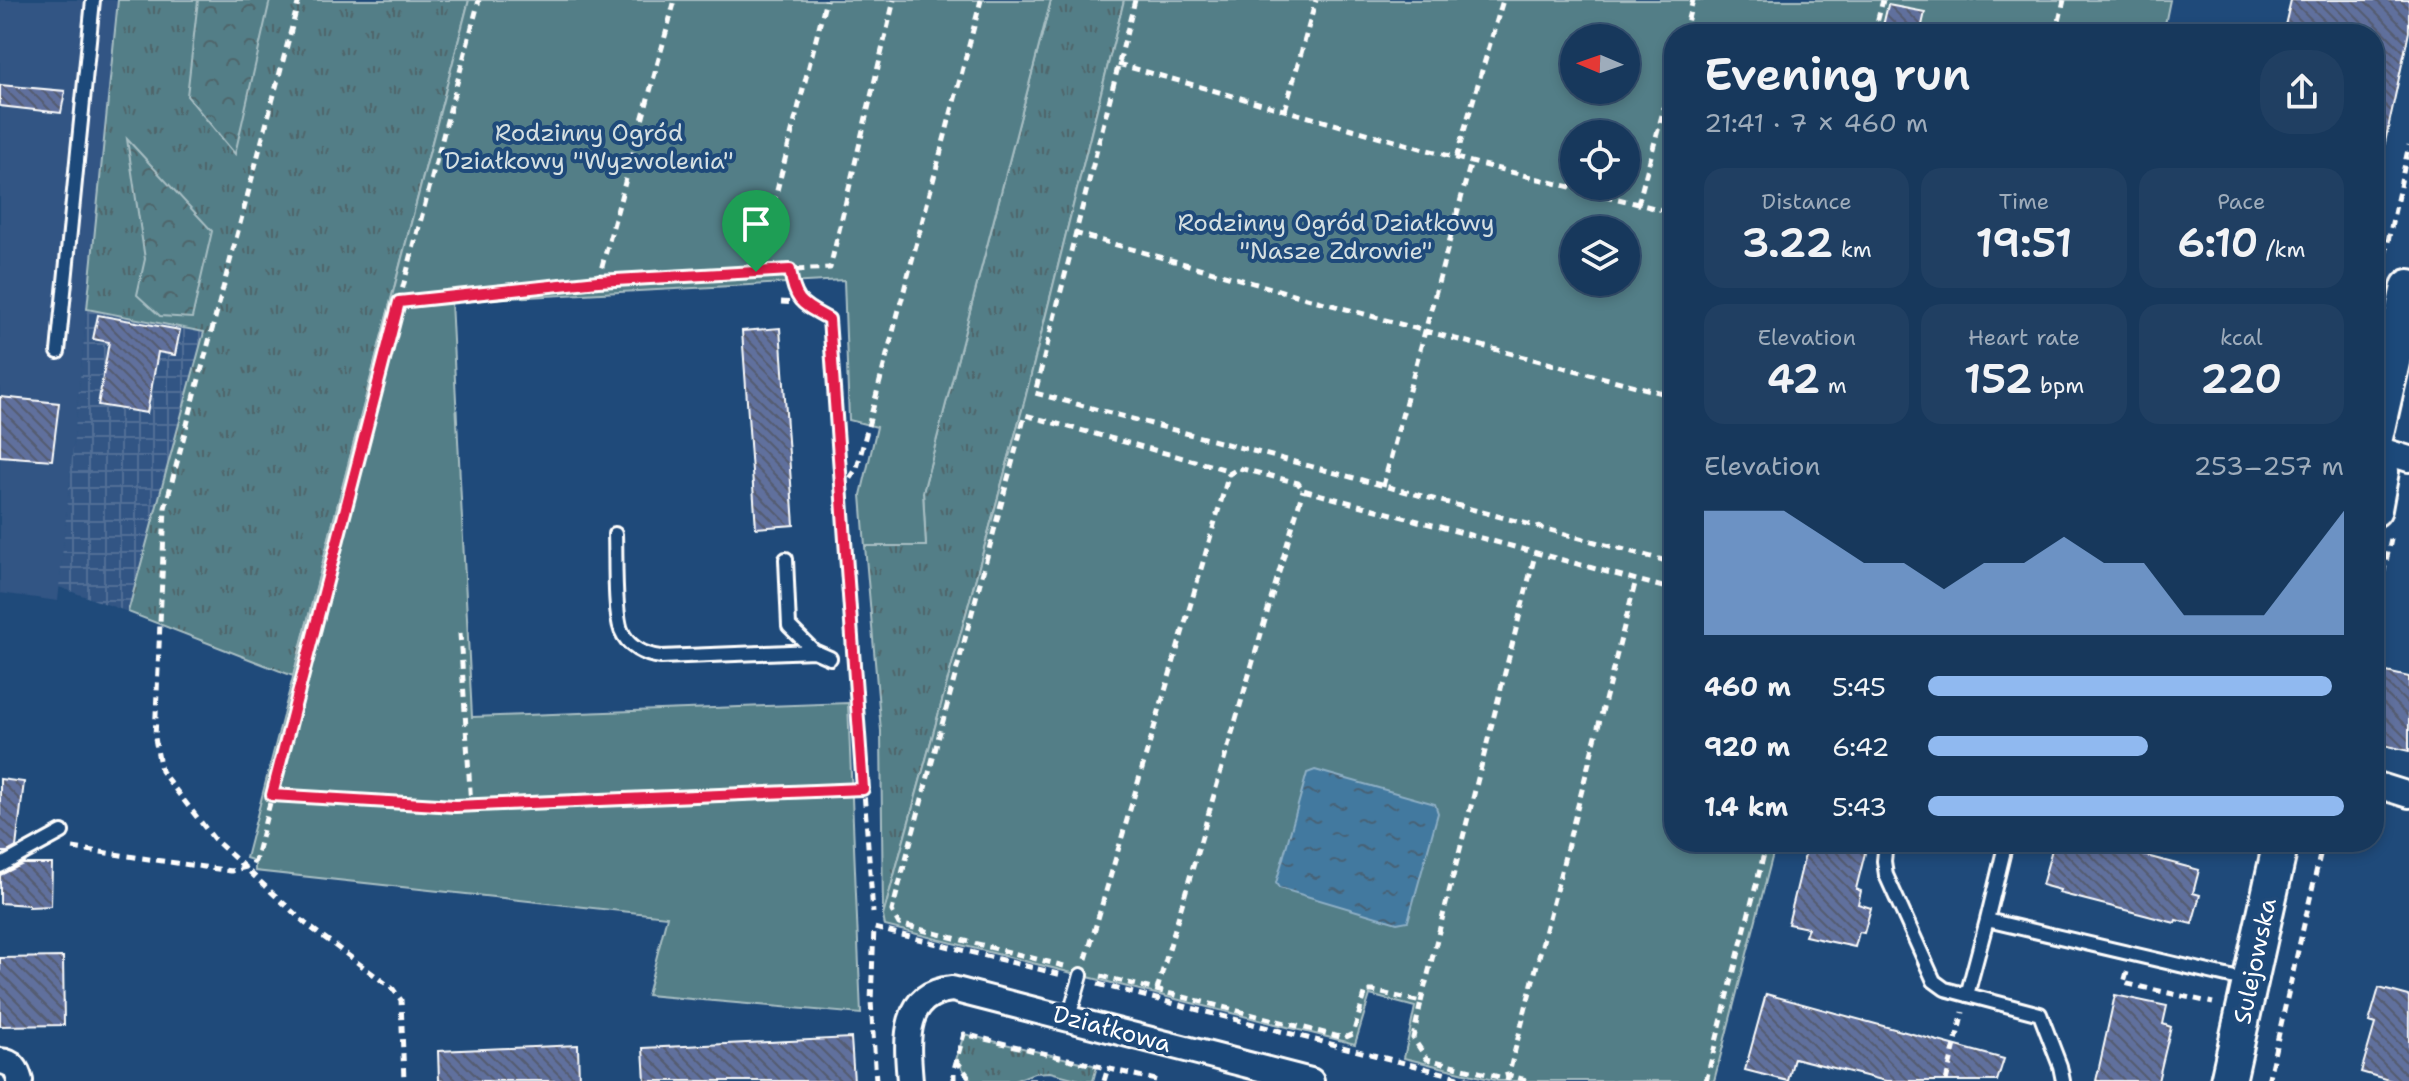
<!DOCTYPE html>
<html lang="en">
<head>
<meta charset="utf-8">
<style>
  :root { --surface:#17385c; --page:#203f62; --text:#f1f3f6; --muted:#9eacbb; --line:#365272; --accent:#90b9f0 }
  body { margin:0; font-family:"Shantell Sans",sans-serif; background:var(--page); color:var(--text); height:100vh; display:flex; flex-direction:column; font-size:30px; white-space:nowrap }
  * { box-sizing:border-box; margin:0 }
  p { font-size:26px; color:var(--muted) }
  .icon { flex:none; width:44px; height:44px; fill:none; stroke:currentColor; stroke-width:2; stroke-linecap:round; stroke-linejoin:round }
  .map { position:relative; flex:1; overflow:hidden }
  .sheet { position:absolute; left:1664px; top:24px; width:720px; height:828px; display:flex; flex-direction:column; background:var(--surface); border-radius:32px; box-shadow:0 4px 12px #0003,0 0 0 2px var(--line) }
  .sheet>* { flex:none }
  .needle { width:52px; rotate:272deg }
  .buttons { position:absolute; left:1560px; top:24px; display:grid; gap:16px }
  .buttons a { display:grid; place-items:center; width:80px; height:80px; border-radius:50%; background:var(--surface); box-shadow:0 4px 12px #0003,0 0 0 2px var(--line); font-size:40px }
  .pin { position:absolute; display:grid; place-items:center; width:68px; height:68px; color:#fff; margin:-82px -34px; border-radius:50% 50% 50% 0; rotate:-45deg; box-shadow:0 0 8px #0007 }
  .pin .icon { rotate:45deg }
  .round { display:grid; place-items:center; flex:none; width:84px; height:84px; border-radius:32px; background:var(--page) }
  .head { display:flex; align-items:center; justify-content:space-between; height:136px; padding:0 40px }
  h1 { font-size:44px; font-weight:600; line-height:60px }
  .figures { display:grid; grid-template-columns:repeat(3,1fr); gap:12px; height:136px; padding:8px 40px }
  .figures div { display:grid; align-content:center; border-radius:20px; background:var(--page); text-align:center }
  .figures b { font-size:40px; font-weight:600 }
  .figures small { font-size:22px; font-weight:400 }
  .figures p { font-size:22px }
  .chart { height:224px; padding:16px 40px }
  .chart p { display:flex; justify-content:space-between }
  .chart svg { width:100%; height:144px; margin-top:8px; fill:var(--accent); opacity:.7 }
  ul { padding:0 40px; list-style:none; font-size:26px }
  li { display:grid; grid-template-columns:128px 96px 1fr; align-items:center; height:60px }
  li i { height:20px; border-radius:10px; background:var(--accent) }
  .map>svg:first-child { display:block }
  .built { fill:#325584 }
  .industrial { fill:url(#industrial-grid) }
  .grass { fill:url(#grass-tufts); stroke:#a8bec3; stroke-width:2 }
  .forest { fill:url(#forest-crowns); stroke:#a8bec3; stroke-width:2 }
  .garden { fill:#527e87; stroke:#a8bec3; stroke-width:2; fill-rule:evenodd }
  .water { fill:url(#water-ripples); stroke:#8eafc5; stroke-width:2 }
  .building { fill:url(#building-back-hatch); stroke:#fff; stroke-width:2 }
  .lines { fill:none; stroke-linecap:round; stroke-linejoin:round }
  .service-casing { stroke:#fff; stroke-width:18 }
  .minor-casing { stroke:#fff; stroke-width:30 }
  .secondary-casing { stroke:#fff; stroke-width:40 }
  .path { stroke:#fff; stroke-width:5; stroke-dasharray:8 6; stroke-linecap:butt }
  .service { stroke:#1f4a7a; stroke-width:12 }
  .minor { stroke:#1f4a7a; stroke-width:24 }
  .secondary { stroke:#1f4a7a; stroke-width:34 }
  .route-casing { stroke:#fff; stroke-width:16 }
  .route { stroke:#e11d48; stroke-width:10 }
  .labels { text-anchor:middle; stroke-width:8; stroke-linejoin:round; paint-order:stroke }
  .park-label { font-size:24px; fill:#d4dfe1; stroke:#1f4a7a }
  .street-label { font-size:24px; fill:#fff; stroke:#1f4a7a }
</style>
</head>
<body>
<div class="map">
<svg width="2409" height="1081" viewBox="0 0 2409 1081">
  <defs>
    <pattern id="industrial-grid" width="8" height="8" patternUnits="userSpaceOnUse" patternTransform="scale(2)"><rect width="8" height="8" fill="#325584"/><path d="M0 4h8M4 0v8" fill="none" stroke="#516e96"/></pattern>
    <pattern id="grass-tufts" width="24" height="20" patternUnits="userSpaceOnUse" patternTransform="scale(2)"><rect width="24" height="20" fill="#527e87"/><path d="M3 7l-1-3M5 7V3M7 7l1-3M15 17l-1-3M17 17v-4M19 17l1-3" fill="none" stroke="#4f656a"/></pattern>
    <pattern id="forest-crowns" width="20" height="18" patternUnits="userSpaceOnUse" patternTransform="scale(2)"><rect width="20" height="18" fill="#527e87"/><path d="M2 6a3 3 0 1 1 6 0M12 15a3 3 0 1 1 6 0" fill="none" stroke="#4f656a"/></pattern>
    <pattern id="water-ripples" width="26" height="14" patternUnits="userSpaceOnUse" patternTransform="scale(2)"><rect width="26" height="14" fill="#42799f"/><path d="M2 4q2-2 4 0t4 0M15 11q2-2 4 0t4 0" fill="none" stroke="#476276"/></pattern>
    <pattern id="building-back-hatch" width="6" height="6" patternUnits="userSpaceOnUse" patternTransform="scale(2)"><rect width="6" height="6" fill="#606f9d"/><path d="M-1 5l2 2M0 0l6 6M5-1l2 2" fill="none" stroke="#555c70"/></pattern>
  </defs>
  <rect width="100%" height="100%" fill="#1f4a7a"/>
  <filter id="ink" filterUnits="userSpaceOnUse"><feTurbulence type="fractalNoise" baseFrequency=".0125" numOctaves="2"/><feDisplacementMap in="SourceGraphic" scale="16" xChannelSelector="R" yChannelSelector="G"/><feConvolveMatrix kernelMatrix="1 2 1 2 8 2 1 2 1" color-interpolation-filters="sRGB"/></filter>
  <g filter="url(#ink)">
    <path class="built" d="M 0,0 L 118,0 L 58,601 L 0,593 Z"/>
    <path class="industrial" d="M 87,309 L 204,331 L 128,612 L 59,587 Z"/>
    <path class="grass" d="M 118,0 L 469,0 L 293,676 L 128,612 L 204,332 L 87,309 Z
      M 1051,0 L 1124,0 L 1025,399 L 883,916 L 881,731 L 865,546 L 926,546 L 923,492 Z
      M 964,1034 L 1097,1066 L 1093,1081 L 1084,1081 L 1050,1072 L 1034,1073 L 1014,1081 L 972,1081 L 956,1060 Z"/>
    <path class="forest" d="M 198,0 L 270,0 L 235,154 L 187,96 Z
      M 127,139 L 212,231 L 192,318 L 160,316 L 137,295 L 145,259 Z"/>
    <path class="garden" d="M 469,0 L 1051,0 L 923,492 L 926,546 L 865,546 L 861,495 L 877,427 L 849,420 L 844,280 L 451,301 L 472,717 L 848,703 L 861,1014 L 647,995 L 667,916 L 255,871 L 255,861 L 246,858 Z
      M 1124,0 L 2170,0 L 2163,34 L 1674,34 L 1674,842 L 1776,842 L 1714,1081 L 1497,1081 L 1404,1058 L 1415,1007 L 1370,995 L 1355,1044 L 885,926 L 883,916 L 1025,399 ZM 1574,38 L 1626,38 L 1626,90 L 1574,90 ZM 1574,134 L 1626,134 L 1626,186 L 1574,186 ZM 1574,230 L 1626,230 L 1626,282 L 1574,282 Z"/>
    <path class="water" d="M 1315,770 L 1435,804 L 1438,813 L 1408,921 L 1397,923 L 1279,888 L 1276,883 L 1307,773 Z"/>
    <path class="building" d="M 2291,0 L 2409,0 L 2409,32 L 2384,147 L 2374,145 L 2374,34 L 2283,34 Z
      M 1888,5 L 1925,12 L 1920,34 L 1881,34 Z
      M 0,85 L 65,91 L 61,113 L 0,106 Z
      M 98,315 L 180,330 L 175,355 L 158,352 L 147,413 L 98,405 L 109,342 L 93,339 Z
      M 780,328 L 794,525 L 756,528 L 742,331 Z
      M 0,397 L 59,403 L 52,460 L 0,456 Z
      M 2382,671 L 2409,677 L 2409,751 L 2374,743 L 2374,708 Z
      M 0,779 L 24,782 L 16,847 L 7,852 L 0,852 Z
      M 1808,842 L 1852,842 L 1851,845 L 1866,849 L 1856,889 L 1861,891 L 1858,904 L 1871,908 L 1864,933 L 1859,932 L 1855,947 L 1805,936 L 1808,928 L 1788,924 Z
      M 2054,842 L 2094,842 L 2199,870 L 2193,893 L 2200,895 L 2192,924 L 2176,920 L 2175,923 L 2129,911 L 2059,893 L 2060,890 L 2042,885 Z
      M 23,864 L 52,864 L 51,906 L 29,907 L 29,905 L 0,903 L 0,875 Z
      M 63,957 L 64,1025 L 0,1026 L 0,958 Z
      M 2379,988 L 2409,996 L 2409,1081 L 2392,1081 L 2361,1072 L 2375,1024 L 2369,1022 Z
      M 1766,994 L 2004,1059 L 1997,1081 L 1886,1081 L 1794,1058 L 1788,1081 L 1745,1070 Z
      M 2115,995 L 2167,1006 L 2163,1024 L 2171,1027 L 2158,1081 L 2096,1081 Z
      M 851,1038 L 854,1081 L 645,1081 L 643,1048 Z
      M 578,1045 L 579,1081 L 439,1081 L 438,1051 Z"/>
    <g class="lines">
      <g class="service-casing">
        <path id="service" d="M 58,352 L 93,0
          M 615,534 C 616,557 614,611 621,630 C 628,647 644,655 661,657 L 814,651 L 830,658
          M 786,559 L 789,626 L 814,651
          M 1886,842 L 1884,861 L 1886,875 L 1934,981 L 1945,989 L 2040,1014 L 2060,1066 L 2063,1081
          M 0,866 L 62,832
          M 1987,920 L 2006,842
          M 1967,995 L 1987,920 L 2248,981
          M 1069,1017 L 1081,975"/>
      </g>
      <g class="minor-casing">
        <path id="minor" d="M 2374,448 L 2409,459
          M 2374,784 L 2409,795
          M 0,1061 C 13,1062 17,1069 20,1081
          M 910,1081 C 907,1043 901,994 952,989 L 1311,1081"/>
      </g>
      <g class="secondary-casing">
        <path id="secondary" d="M 2374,442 L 2409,287
          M 2374,452 L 2381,471 L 2374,509
          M 2228,1081 L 2281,842"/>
      </g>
      <path class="path" d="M 299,0 L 165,508 L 155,738 L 161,771 L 214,839 L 306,924 L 393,989 L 401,1000 L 404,1081
        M 1135,0 L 1035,393 L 1674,563
        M 1684,34 L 1693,0
        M 1874,34 L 1883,0
        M 2056,34 L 2064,0
        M 1118,64 L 1471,162 L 1674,213
        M 1285,110 L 1316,0
        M 1456,158 L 1503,0
        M 1638,204 L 1674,71
        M 1074,233 L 1425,331 L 1674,396
        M 2382,269 L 2409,145
        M 790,270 L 792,284 L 800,303
        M 756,272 L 826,0
        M 598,281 L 675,0
        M 399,302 L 479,0
        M 781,302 L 800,303 L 829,319 L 873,913
        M 1383,486 L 1471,162
        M 842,490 L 857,468 L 981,0
        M 2374,615 L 2392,535
        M 460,633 L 471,806
        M 272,795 L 455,806 L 863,789
        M 73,848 L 231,871 L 246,867 L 255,861 L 399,302 L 598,281 L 830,268 L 894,0
        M 1086,959 L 1229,474
        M 1064,966 L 899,924 L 892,911 L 1025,415 L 1224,469 L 1229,474 L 1239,468 L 1298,483 L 1303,490 L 1674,590
        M 2127,972 L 2124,983 L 2213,1003
        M 1101,976 L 1344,1038 L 1353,1034 L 1366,991 L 1373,991 L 1421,1002 L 1413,1038 L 1427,1059 L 1499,1077 L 1508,1075 L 1530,1081
        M 1098,984 L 1474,1081
        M 1157,990 L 1303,490
        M 1421,1002 L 1536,551
        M 956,1060 L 972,1081
        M 876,1081 L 871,1001 L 874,928 L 1062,975
        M 954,1081 L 954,1069 L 964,1034 L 1160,1081
        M 1028,1081 L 1043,1081
        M 1104,1081 L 1108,1068
        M 1507,1081 L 1636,580
        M 1706,1081 L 1767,842
        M 1946,1081 L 1963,1012
        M 2268,1081 L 2323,842"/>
      <use href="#service" class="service"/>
      <use href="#minor" class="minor"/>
      <use href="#secondary" class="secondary"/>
    </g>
  </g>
  <g class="lines" filter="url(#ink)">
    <g class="route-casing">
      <path id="route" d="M 790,270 C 795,303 802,304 829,319 L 863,789 L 455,806 L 272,795 L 399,302 L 598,281 Z"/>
    </g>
    <use href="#route" class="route"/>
  </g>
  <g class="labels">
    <g class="park-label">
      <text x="589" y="141">Rodzinny Ogród<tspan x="589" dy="28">Działkowy "Wyzwolenia"</tspan></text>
      <text x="1336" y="231">Rodzinny Ogród Działkowy<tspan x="1336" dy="28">"Nasze Zdrowie"</tspan></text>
    </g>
    <g class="street-label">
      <text transform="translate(2255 961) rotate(-78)" y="8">Sulejowska</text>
      <text transform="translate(1112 1029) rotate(15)" y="8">Działkowa</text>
    </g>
  </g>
</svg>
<div class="buttons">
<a><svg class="needle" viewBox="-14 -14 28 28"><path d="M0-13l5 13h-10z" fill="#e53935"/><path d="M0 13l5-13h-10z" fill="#9eacbb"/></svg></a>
<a><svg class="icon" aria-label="locate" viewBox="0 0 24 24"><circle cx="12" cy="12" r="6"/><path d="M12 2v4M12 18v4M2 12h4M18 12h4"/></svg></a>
<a><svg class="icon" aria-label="layers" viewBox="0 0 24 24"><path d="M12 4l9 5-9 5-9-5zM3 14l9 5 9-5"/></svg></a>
</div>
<div class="pin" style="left:756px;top:272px;background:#1e9e55"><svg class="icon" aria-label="arrive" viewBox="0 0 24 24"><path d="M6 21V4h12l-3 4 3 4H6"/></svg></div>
<section class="sheet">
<div class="head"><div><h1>Evening run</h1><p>21:41 · 7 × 460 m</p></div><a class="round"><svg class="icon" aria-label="share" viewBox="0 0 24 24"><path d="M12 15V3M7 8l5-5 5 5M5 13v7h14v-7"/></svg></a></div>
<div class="figures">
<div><p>Distance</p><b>3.22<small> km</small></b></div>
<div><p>Time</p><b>19:51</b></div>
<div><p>Pace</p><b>6:10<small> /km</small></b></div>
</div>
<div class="figures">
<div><p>Elevation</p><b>42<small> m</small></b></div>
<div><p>Heart rate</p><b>152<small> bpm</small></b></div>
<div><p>kcal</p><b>220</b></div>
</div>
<div class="chart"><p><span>Elevation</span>253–257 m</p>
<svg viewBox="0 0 160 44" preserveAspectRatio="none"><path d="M0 44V6L10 6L20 6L30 14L40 22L50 22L60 30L70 22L80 22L90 14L100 22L110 22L120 38L130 38L140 38L150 22L160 6V44z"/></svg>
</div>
<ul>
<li><b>460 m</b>5:45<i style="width:97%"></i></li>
<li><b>920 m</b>6:42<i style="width:53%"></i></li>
<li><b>1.4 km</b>5:43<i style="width:100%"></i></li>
</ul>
</section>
</div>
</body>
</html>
